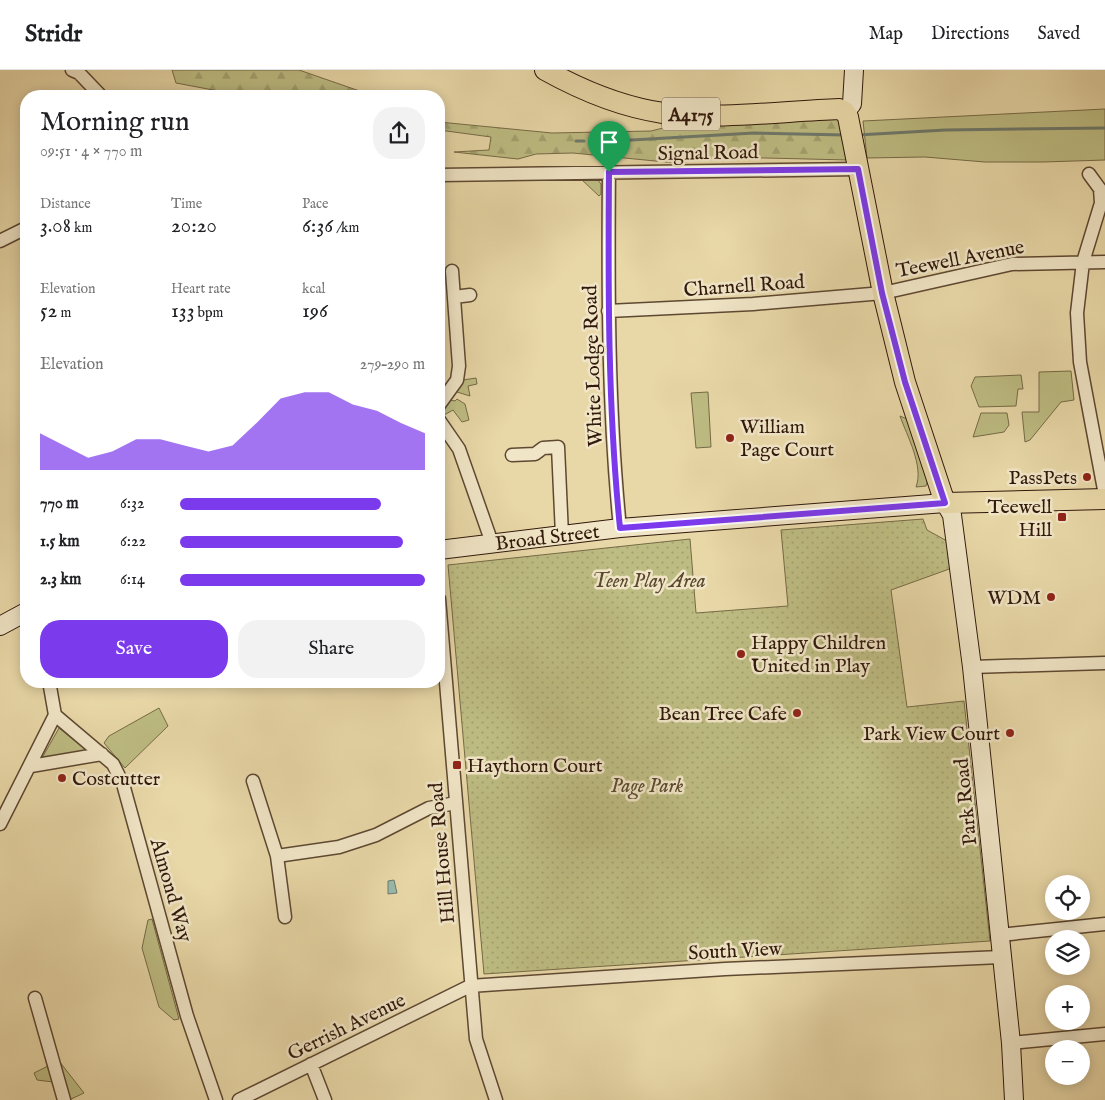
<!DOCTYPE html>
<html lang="en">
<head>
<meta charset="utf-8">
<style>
  :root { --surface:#fff; --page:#f2f2f2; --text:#202124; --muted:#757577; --line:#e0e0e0; --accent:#7c3aed }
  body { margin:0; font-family:"IM FELL English",serif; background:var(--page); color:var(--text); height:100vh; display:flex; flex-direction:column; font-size:19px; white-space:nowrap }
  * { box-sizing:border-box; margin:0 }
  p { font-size:16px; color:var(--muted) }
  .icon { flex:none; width:28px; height:28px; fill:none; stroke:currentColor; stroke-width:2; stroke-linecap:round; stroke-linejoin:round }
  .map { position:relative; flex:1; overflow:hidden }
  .drawer { position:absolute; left:20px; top:20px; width:425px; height:598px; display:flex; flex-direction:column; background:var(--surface); border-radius:20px; box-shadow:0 2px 12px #0003 }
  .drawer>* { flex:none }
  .fabs { position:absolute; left:1045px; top:805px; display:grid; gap:10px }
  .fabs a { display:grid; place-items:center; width:45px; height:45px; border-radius:50%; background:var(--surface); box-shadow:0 2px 12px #0003; font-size:25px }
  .pin { position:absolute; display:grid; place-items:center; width:42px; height:42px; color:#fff; margin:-51px -21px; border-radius:50% 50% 50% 0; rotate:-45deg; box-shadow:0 0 5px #0007 }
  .pin .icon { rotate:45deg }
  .round { display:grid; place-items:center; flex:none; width:52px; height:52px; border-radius:20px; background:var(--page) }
  .overview { display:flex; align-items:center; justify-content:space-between; height:85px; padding:0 20px }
  h1 { font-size:28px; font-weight:600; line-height:38px }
  .figures { display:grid; grid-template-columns:repeat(3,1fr); gap:8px; height:85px; padding:5px 20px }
  .figures div { display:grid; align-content:center }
  .figures b { font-size:21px; font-weight:600 }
  .figures small { font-size:14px; font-weight:400 }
  .figures p { font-size:14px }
  .chart { height:140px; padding:10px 20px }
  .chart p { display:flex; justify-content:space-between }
  .chart svg { width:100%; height:90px; margin-top:5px; fill:var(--accent); opacity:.7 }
  .button { display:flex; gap:10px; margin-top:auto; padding:10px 20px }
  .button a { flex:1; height:58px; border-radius:20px; background:var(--accent); color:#fff; font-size:20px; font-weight:600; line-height:58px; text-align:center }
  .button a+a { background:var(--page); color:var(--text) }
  ul { padding:0 20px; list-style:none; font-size:16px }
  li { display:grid; grid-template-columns:80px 60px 1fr; align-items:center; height:38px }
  li i { height:12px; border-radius:6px; background:var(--accent) }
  header { display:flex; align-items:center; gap:30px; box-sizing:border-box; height:70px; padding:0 25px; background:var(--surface); border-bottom:1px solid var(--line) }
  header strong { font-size:24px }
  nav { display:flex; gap:28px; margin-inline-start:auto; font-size:18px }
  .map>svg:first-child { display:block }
  .grass { fill:#bdbc82; stroke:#766a46 }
  .forest { fill:url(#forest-firs); stroke:#766a46 }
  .park { fill:url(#park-dots); stroke:#766a46 }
  .water { fill:#97b9ab; stroke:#6e796b }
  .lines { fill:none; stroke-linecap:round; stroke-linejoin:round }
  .stream { stroke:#6e796b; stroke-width:3 }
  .street-casing { stroke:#5e4832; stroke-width:15 }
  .secondary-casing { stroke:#30180b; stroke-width:20 }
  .primary-casing { stroke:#30180b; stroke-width:22 }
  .street { stroke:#f0e5c6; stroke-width:12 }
  .secondary { stroke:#f0e5c6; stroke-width:18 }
  .primary { stroke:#e8d7a7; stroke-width:20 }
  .route-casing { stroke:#fff; stroke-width:10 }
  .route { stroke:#7c3aed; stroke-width:6 }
  .poi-dot { fill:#8f2418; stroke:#f0e5c6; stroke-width:2 }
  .labels { text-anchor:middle; stroke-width:5; stroke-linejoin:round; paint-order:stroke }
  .shield { fill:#f0e5c6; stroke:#6a5643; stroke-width:1 }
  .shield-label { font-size:19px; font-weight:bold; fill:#30180b }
  .street-label { font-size:20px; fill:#30180b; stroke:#f0e5c6 }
  .poi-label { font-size:20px; fill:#30180b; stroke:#f0e5c6; text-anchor:end }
  .park-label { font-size:20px; font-style:italic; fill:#5a492f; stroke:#f0e5c6 }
</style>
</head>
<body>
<header>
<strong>Stridr</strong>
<nav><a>Map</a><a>Directions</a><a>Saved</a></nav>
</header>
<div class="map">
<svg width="1105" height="1030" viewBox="0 0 1105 1030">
  <defs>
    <pattern id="forest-firs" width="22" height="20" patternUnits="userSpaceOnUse" patternTransform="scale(1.25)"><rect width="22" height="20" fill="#bdbc82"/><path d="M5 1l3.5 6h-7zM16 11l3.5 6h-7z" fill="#a3a16f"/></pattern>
    <pattern id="park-dots" width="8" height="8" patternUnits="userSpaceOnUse" patternTransform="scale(1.25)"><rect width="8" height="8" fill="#bdbc82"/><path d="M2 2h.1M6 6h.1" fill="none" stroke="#a3a16f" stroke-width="1.8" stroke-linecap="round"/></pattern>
  </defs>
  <rect width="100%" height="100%" fill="#e8d7a7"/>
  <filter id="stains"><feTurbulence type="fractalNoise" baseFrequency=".004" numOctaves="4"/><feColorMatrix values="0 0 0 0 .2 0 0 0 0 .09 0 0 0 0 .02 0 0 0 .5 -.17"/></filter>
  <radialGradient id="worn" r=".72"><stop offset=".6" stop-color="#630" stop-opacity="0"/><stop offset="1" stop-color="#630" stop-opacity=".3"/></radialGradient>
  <path class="grass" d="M 1105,39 L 1105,90 L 1043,92 L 985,92 L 925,87 L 867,88 L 863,51 Z
    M 581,109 L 597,109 L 601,114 L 601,124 L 599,126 Z
    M 1071,301 L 1074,330 L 1061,332 L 1030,370 L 1025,372 L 1022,342 L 1039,342 L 1039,302 Z
    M 1021,305 L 1023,319 L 1018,319 L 1016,336 L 979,337 L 971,316 L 975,307 Z
    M 476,308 L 477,314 L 468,316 L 470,326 L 457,322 L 463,310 Z
    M 708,322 L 711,377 L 696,378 L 691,323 Z
    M 457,329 L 465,334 L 469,350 L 462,352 L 453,340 L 444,345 L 442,338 L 450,330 L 455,331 Z
    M 981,343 L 1007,343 L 1009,355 L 1004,362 L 973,367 Z
    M 900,346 L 907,349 L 928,409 L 926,416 L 916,417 C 924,396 907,366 900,346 Z
    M 159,638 L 168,656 L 125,698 L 104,673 L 109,666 Z
    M 59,658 L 86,680 L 84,684 L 42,688 Z
    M 152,849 L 179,949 L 174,950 L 159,937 L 142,878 L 148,850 Z
    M 59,991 L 84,1023 L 69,1030 Z
    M 48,996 L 53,1012 L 37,1010 L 34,1003 Z"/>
  <path class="forest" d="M 172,0 L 299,0 L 374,26 L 245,26 L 176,13 Z
    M 836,48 L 844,53 L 849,90 L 723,87 L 676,93 L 573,83 L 536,84 L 518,89 L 454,82 L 489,80 L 491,67 L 439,60 L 439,52 L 552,63 L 651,61 L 687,52 Z"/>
  <path class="park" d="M 923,449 L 927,460 L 947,471 L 952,498 L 891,520 L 907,637 L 964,631 L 990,871 L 484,904 L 448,495 L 690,469 L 696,543 L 788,536 L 781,460 Z"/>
  <path class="water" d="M 394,810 L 397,823 L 388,824 L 388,811 Z"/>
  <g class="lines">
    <path class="stream" d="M 858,65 L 945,60 L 1105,58
      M 576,71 L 584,71
      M 597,71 L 602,71
      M 614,71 L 754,63 L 845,65"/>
    <g class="street-casing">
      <path id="street" d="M 72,0 L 79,3 L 101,26
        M 609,102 C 608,221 608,339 620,458
        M 1089,104 L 1100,119 L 1101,133 L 1083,192 L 1077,243 L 1080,292 L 1105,425
        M 439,105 L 858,99
        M 0,171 L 26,158
        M 454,227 L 470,225
        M 608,241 L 753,234 L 883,223 L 1012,194 L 1105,192
        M 439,335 L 457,310 L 459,296 L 452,201
        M 439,350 L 459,379 L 492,473
        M 512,385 L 535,384 L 543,378 L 558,377 L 562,465
        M 439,529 L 476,969 L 496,1030
        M 972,597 L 1105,593
        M 55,645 L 113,694 L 123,714 L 187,946 L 216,1030
        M 31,696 L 102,684
        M 253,711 L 277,786 L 285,847
        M 0,754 L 55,645 L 49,611
        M 277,786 L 339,777 L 376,765 L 429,738 L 456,733
        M 1000,865 L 1105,854
        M 35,928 L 64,1030
        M 1011,973 L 1105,964
        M 311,994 L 325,1030
        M 239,1030 L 470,916 L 725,899 L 1001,887"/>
    </g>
    <g class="secondary-casing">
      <g id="secondary">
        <path d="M 845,42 L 852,34 L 854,0"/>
        <path id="s1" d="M 439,480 L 620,458 L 945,433 L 952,445 L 972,597 L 1011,973 L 1014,1030"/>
        <path d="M 0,556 L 26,542"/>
      </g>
    </g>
    <g class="primary-casing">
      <path id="primary" d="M 545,0 C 581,20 622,37 663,43 C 717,50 784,41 839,39 L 845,42 L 848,47 L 883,223 L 905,312 L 945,433 L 1105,429"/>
    </g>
    <use href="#street" class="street"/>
    <use href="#secondary" class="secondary"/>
    <use href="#primary" class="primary"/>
  </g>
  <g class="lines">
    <g class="route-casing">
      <path id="route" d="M 858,99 L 882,223 L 905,312 L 945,433 L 620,458 C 608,339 608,221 609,102 Z"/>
    </g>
    <use href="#route" class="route"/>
  </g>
  <g class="poi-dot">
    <circle cx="730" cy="368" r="5"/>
    <circle cx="1087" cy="407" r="5"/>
    <rect x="1057" y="442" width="10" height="10" rx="2.5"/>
    <circle cx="1051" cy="527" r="5"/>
    <circle cx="741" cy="584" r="5"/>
    <circle cx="797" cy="643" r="5"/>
    <circle cx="1010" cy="663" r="5"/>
    <rect x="452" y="690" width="10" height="10" rx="2.5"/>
    <circle cx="62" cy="708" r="5"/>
  </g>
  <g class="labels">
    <rect class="shield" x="662" y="27.5" width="58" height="33" rx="4"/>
    <g class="shield-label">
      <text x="691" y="51">A4175</text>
    </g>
    <g class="street-label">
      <text transform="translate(708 82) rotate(-1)" y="7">Signal Road</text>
      <text transform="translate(960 188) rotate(-11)" y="7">Teewell Avenue</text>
      <text transform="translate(744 215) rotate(-4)" y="7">Charnell Road</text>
      <text transform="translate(592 296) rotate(-92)" y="7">White Lodge Road</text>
      <text dy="7" stroke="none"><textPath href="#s1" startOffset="109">Broad Street</textPath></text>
      <text transform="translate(965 732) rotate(-96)" y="7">Park Road</text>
      <text transform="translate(441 783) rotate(-95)" y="7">Hill House Road</text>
      <text transform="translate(172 820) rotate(74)" y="7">Almond Way</text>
      <text transform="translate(735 880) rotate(-3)" y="7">South View</text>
      <text transform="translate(346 956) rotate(-26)" y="7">Gerrish Avenue</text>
    </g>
    <g class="poi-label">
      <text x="740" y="363" text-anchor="start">William<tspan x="740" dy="23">Page Court</tspan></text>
      <text x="1077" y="414">PassPets</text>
      <text x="1052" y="443">Teewell<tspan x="1052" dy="23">Hill</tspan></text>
      <text x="1041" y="534">WDM</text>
      <text x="751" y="579" text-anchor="start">Happy Children<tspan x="751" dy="23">United in Play</tspan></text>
      <text x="787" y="650">Bean Tree Cafe</text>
      <text x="1000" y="670">Park View Court</text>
      <text x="467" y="702" text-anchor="start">Haythorn Court</text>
      <text x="72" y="715" text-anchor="start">Costcutter</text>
    </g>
    <g class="park-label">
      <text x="649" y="517">Teen Play Area</text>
      <text x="647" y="722">Page Park</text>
    </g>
  </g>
  <rect width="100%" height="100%" filter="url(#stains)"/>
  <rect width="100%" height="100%" fill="url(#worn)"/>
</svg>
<div class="fabs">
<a><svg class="icon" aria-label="locate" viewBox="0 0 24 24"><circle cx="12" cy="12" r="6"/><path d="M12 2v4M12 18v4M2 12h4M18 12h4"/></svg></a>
<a><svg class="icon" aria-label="layers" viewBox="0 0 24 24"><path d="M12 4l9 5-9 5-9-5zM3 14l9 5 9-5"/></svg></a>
<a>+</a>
<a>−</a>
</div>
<div class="pin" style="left:609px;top:102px;background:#1e9e55"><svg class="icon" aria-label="arrive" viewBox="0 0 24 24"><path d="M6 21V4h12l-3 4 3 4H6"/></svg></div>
<section class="drawer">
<div class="overview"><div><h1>Morning run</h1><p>09:51 · 4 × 770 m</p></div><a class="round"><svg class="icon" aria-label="share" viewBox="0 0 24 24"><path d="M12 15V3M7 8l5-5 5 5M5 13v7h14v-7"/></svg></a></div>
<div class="figures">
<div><p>Distance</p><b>3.08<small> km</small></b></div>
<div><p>Time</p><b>20:20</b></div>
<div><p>Pace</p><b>6:36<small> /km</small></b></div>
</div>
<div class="figures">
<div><p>Elevation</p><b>52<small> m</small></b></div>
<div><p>Heart rate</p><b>133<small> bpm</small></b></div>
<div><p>kcal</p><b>196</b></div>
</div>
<div class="chart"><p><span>Elevation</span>279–290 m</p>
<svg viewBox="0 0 160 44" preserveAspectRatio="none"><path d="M0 44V26L10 32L20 38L30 35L40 29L50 29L60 32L70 35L80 32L90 21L100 9L110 6L120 6L130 12L140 15L150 21L160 26V44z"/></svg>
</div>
<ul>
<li><b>770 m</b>6:32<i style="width:82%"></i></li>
<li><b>1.5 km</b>6:22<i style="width:91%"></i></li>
<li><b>2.3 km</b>6:14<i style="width:100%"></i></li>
</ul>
<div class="button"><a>Save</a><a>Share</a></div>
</section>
</div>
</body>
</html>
